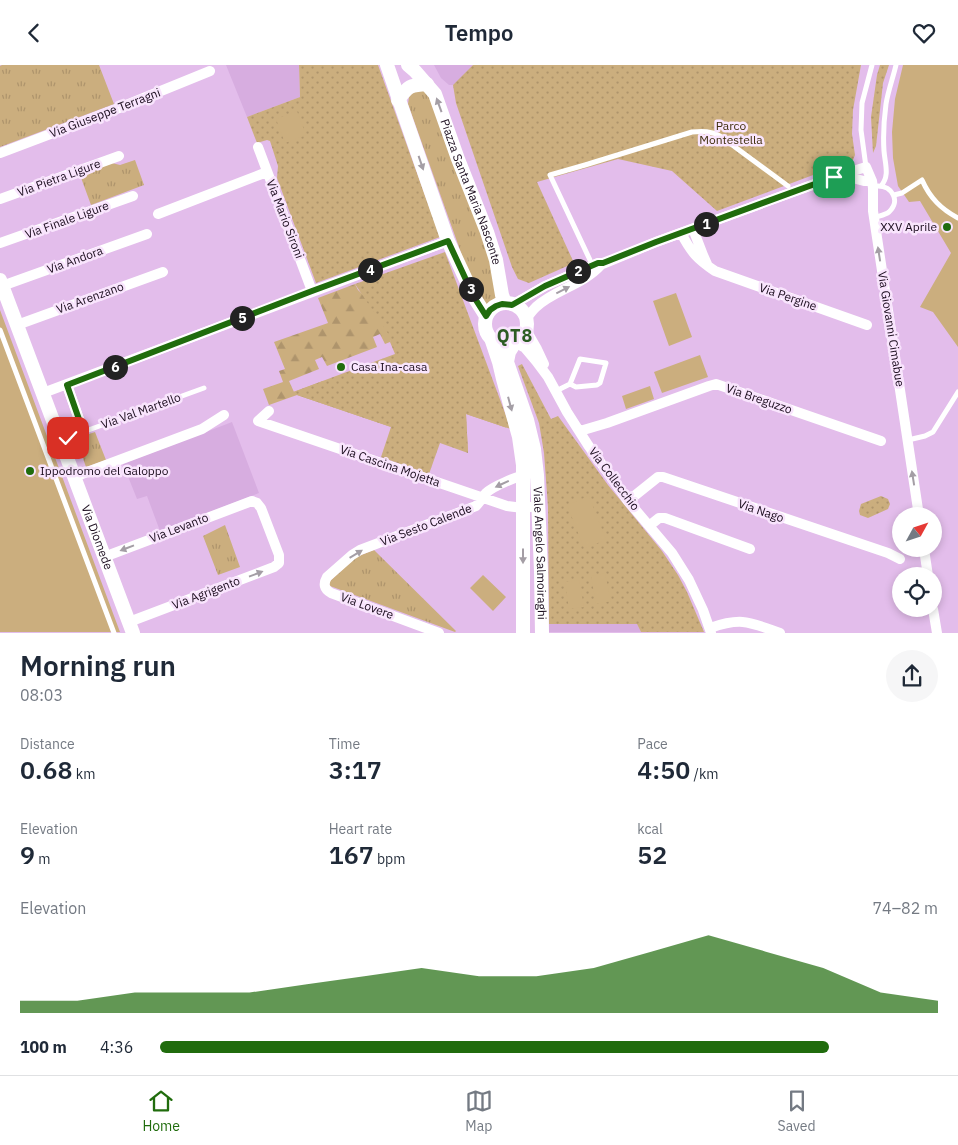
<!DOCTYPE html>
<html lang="en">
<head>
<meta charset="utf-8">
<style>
  :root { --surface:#fff; --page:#f6f6f7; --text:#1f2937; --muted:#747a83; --line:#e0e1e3; --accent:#206c0d }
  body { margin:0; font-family:"IBM Plex Sans",sans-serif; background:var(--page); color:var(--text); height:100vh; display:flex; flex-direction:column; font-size:19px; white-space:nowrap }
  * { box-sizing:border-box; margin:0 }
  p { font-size:16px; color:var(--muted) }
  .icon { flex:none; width:28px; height:28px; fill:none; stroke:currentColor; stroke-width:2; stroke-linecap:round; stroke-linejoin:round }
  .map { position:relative; height:568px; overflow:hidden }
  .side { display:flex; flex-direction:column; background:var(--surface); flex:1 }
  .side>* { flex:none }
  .needle { width:32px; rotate:50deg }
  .fabs { position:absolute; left:892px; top:442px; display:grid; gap:10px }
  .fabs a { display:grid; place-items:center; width:50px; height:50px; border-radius:50%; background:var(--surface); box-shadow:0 2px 8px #0003; font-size:25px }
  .pin { position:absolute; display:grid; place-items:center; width:42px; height:42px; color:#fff; margin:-21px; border-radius:10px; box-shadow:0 2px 8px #0006 }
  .km { position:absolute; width:25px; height:25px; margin:-12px; border-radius:50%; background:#222; color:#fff; font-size:14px; line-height:25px; text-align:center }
  .round { display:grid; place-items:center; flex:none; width:52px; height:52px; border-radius:26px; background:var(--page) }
  .overview { display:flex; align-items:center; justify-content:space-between; height:85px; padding:0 20px }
  h1 { font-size:28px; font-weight:600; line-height:38px }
  .figures { display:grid; grid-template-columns:repeat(3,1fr); gap:8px; height:85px; padding:5px 20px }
  .figures div { display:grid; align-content:center }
  .figures b { font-size:25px; font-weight:600 }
  .figures small { font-size:14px; font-weight:400 }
  .figures p { font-size:14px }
  .chart { height:140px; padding:10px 20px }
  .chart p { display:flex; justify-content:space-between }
  .chart svg { width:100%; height:90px; margin-top:5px; fill:var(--accent); opacity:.7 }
  ul { padding:0 20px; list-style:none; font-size:16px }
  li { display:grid; grid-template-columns:80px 60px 1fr; align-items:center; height:38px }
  li i { height:12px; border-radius:6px; background:var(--accent) }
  header { display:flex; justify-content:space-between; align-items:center; height:65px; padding:0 20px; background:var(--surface); font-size:22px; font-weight:600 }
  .menu { display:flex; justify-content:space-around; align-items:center; height:70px; border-top:1px solid var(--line); background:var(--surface); font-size:14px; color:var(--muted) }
  .menu a { display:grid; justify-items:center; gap:2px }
  .menu .selected { color:var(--accent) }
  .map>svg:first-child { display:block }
  .built { fill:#d7ade0 }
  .grass { fill:url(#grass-tufts) }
  .forest { fill:url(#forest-firs) }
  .park { fill:url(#park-dots) }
  .pitch { fill:#cbae7e }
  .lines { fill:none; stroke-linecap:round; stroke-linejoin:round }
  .lane { stroke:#fff; stroke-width:5 }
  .street { stroke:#fff; stroke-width:10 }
  .secondary { stroke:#fff; stroke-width:14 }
  .oneway { fill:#a49ea5 }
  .route-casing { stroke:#fff; stroke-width:10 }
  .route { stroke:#206c0d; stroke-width:6 }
  .poi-dot { fill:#206c0d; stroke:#f9e5fd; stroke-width:2 }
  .labels { text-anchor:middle; stroke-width:5; stroke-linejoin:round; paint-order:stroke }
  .street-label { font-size:12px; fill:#1b0d1e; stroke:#f9e5fd }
  .park-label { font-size:12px; fill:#3e2d0b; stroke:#f9e5fd }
  .poi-label { font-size:12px; fill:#1b0d1e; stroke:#f9e5fd; text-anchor:start }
  .district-label { font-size:18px; font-weight:bold; letter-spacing:1px; fill:#2d5c24; stroke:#f9e5fd }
</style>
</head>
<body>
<header><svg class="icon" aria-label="back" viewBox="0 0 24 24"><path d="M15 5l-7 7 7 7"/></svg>Tempo<svg class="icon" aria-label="heart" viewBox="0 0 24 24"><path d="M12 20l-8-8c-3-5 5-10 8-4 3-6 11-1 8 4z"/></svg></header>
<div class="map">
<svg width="958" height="568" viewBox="0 0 958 568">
  <defs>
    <pattern id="grass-tufts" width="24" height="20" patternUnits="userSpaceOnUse" patternTransform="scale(1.25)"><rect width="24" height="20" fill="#cbae7e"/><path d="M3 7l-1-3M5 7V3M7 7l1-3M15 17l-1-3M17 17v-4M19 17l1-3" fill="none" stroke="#ae946c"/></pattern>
    <pattern id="forest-firs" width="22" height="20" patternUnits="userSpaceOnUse" patternTransform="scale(1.25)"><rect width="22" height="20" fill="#cbae7e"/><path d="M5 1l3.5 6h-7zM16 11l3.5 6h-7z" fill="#ae946c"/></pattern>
    <pattern id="park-dots" width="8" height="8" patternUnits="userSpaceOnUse" patternTransform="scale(1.25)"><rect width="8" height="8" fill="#cbae7e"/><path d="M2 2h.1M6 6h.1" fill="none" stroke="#ae946c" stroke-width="1.8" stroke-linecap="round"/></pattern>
  </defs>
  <rect width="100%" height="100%" fill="#e3bdeb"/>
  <path class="built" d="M 226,0 L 299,0 L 300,32 L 247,52 Z
    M 434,0 L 473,0 L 457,17 L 453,20 L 449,20 L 441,13 Z
    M 232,357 L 259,428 L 160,466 L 147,431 L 137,434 L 123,399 Z
    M 549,559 L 637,559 L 641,567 L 549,567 Z"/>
  <path class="grass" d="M 2,0 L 99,0 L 114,39 L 0,82 L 0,1 Z
    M 415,25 L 428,26 L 489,190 L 497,234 L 486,242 L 470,213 L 408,39 L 409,32 Z
    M 135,95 L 144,120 L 91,140 L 80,110 L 112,98 L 120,100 Z
    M 95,367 L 106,395 L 86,402 L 79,382 L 83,371 Z
    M 225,460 L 240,502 L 218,510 L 203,471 Z
    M 374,485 L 456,566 L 455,567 L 330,521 L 329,517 L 356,492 Z"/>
  <path class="forest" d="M 355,219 L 358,225 L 507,363 L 466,349 L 468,388 L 400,293 L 391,275 L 390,277 L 385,279 L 380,269 L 373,272 L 377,282 L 327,301 L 322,292 L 315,295 L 319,304 L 289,316 L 294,327 L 323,316 L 391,362 L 297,330 L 269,340 L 263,324 L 283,317 L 279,306 L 285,304 L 274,277 L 328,258 L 318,233 Z"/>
  <path class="park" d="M 299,0 L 378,0 L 440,172 L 316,218 L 277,113 L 278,101 L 270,76 L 267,75 L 257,78 L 247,52 L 300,32 Z
    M 473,0 L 861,0 L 853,45 L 852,69 L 855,90 L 853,95 L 717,146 L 672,106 L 618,94 L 537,117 L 574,198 L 529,218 L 518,214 L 512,202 L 456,38 L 453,20 Z
    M 880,0 L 889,0 L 883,18 L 876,81 L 873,88 L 871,52 L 877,10 Z
    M 445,187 L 511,364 L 466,349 L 468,388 L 440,378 L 429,409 L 381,392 L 391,362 L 297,330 L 293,327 L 395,289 L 390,277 L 391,273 L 355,219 Z
    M 522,299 L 551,354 L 558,351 L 608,420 L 662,486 L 678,510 L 687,527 L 704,567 L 641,567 L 637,559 L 549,559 L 548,442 L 544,388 L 539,358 L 518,301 Z
    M 881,431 L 888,434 L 890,439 L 888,444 L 868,453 L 860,450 L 859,446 L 861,439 Z"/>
  <path class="pitch" d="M 903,0 L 958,0 L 958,282 L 933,247 L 920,242 L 951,188 L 920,136 L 909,137 L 898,121 L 893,93 L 892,67 L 895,34 Z
    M 297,46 L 306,70 L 285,78 L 276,54 Z
    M 676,228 L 692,272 L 669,281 L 653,236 Z
    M 0,245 L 120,567 L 0,567 Z
    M 700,290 L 708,312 L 662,328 L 654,307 Z
    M 650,321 L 654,334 L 626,344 L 622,331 Z
    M 589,431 L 606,475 L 584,483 L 567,440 Z
    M 605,508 L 611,536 L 596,539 L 591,511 Z
    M 483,510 L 506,532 L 493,546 L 470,523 Z
    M 579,515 L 584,542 L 569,544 L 565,517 Z"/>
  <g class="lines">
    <path class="lane" d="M 866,102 L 861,65 L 862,38 L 872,0
      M 881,121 C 890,111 885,99 884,86 C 883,71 884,54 886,39 C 888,26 893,13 896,0
      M 894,130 L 902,128 L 922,115 C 930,133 941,144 958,153
      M 874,153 C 879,151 885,150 889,147 C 901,136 892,121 878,121
      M 590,195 L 550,110 L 585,100 L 692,67 C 703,66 711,66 720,71 L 788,121
      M 0,265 L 114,568
      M 556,326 L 570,319 L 580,294 L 606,298 L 600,318 L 597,320 L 576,322 L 570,319
      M 78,366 L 83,367 L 204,323
      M 908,375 L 925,371 L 933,367 L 958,327"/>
    <path class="street" d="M 258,82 L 312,226
      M 0,88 L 119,43 L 210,6
      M 841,110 L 864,116 L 872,116
      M 0,134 L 119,91
      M 158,149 L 267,107
      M 693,164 L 703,190 L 707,199
      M 681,168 C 691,187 697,194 715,206 L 867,260
      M 0,178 L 133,131
      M 2,221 L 147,169
      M 512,240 L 545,221 L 598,198 L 603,199 L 656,177 L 834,112 L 866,102 L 872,116 L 873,123 L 873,146 L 919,451
      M 526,254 C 529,250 532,246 536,242 C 554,225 583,220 601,200
      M 17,260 L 163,207
      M 526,265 L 537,284 L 544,299
      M 516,278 L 525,283 L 536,296 L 548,312 L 567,347 L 588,380 L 628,436 L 672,488 L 689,515 L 703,545 L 711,568
      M 43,328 L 448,176
      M 269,346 L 258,356 L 507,441 L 523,443 L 538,441
      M 580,366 L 607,358 L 709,321 L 716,319 L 881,376
      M 62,376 C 70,373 77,369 81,360 L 67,320
      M 74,412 L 202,364 L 224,350
      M 628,436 L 658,412 L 663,412 L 888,488 L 900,494
      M 649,461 L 659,453 L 665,453 L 750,484
      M 924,484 L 928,511
      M 104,492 L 252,436 L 257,438 L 261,443 L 279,490 L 279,498 L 274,502 L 129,557
      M 933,544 L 937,568
      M 710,563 C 742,552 749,557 780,568
      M 439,568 L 331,528 C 324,524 323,519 327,512 L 352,490 L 360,485 L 476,441 C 480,437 483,432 486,428 C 492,422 519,410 527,410"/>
    <g class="secondary">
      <path d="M 387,0 L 448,176 L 474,232 L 486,251"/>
      <path id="s1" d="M 408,0 L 415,6 L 435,29 L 458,94 L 487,167 L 496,195 L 502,230 L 505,238"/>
      <path d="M 398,35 C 408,21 410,20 427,19"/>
      <path id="s2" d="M 0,215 L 133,568"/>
      <circle cx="506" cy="259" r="21"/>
      <path d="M 492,276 L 499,297 L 503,314 L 519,372 L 523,400 L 523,568"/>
      <path id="s3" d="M 514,279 L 509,287 L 507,297 L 527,355 L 534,384 L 537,410 L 541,506 L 542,568"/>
    </g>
  </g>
  <defs><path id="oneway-solid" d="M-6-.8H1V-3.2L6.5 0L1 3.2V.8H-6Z" transform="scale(1.25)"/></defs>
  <g class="oneway">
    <use href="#oneway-solid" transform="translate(439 40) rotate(-110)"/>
    <use href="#oneway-solid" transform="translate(421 98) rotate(71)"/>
    <use href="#oneway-solid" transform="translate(879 189) rotate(-99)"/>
    <use href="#oneway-solid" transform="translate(563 225) rotate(-27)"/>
    <use href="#oneway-solid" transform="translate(510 339) rotate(75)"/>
    <use href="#oneway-solid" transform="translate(913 413) rotate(-99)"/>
    <use href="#oneway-solid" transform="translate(502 419) rotate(155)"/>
    <use href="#oneway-solid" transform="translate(127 483) rotate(159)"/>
    <use href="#oneway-solid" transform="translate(356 489) rotate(-31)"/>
    <use href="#oneway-solid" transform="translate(523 491) rotate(90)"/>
    <use href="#oneway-solid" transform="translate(256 509) rotate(-21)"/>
  </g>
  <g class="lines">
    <g class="route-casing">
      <path id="route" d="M 68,373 C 74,371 79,366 81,360 L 67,320 L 312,226 L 448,176 L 474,232 L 486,251 L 490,245 L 496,241 L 502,239 L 512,240 L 545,221 L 598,198 L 603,198 L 656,177 L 834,112"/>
    </g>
    <use href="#route" class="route"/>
  </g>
  <g class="poi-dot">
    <circle cx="947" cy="162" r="5"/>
    <circle cx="341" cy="302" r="5"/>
    <circle cx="30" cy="406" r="5"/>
  </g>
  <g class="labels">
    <g class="street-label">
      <text transform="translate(105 48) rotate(-21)" y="4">Via Giuseppe Terragni</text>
      <text transform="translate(59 113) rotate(-20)" y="4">Via Pietra Ligure</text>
      <text dy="4" stroke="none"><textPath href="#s1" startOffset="144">Piazza Santa Maria Nascente</textPath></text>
      <text transform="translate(285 154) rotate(69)" y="4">Via Mario Sironi</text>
      <text transform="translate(67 155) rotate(-20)" y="4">Via Finale Ligure</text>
      <text transform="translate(75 195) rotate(-20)" y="4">Via Andora</text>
      <text transform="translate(788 232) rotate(19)" y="4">Via Pergine</text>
      <text transform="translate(90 233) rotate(-20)" y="4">Via Arenzano</text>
      <text transform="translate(891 264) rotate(81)" y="4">Via Giovanni Cimabue</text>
      <text transform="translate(759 334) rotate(19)" y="4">Via Breguzzo</text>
      <text transform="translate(141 346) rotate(-20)" y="4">Via Val Martello</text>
      <text transform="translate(390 401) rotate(19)" y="4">Via Cascina Mojetta</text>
      <text transform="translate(614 414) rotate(53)" y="4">Via Collecchio</text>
      <text transform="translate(761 446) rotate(19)" y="4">Via Nago</text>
      <text transform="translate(426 460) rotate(-21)" y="4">Via Sesto Calende</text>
      <text transform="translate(179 463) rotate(-21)" y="4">Via Levanto</text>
      <text dy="4" stroke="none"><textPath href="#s2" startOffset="275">Via Diomede</textPath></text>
      <text dy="4" stroke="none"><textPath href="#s3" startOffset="215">Viale Angelo Salmoiraghi</textPath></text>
      <text transform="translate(206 528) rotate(-21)" y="4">Via Agrigento</text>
      <text transform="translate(367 541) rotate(20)" y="4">Via Lovere</text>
    </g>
    <g class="park-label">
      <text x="731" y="65">Parco<tspan x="731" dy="14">Montestella</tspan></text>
    </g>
    <g class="poi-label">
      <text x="937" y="166" text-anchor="end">XXV Aprile</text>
      <text x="351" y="306">Casa Ina-casa</text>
      <text x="40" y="410">Ippodromo del Galoppo</text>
    </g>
    <g class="district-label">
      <text x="515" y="277">QT8</text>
    </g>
  </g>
</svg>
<div class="fabs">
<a><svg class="needle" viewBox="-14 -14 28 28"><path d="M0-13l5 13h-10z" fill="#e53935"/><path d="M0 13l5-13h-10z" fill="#747a83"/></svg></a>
<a><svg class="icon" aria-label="locate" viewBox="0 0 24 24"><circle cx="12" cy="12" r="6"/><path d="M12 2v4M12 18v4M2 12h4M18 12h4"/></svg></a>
</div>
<div class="pin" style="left:834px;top:112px;background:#1e9e55"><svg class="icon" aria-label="arrive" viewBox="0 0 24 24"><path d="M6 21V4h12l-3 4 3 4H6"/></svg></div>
<div class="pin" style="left:68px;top:373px;background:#d93025"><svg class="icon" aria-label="check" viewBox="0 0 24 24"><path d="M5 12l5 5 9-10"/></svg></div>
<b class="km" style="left:706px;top:159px">1</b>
<b class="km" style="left:578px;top:206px">2</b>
<b class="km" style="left:471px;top:224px">3</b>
<b class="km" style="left:370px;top:205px">4</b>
<b class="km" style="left:242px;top:253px">5</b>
<b class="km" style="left:115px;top:302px">6</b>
</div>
<section class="side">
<div class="overview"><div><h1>Morning run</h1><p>08:03</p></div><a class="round"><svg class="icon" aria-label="share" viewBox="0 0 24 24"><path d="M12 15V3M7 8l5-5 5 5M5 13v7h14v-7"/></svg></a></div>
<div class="figures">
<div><p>Distance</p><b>0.68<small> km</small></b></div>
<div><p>Time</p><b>3:17</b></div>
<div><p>Pace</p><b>4:50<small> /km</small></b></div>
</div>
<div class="figures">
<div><p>Elevation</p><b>9<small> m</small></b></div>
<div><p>Heart rate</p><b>167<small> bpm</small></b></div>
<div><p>kcal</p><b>52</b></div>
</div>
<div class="chart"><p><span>Elevation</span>74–82 m</p>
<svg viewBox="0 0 160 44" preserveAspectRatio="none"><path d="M0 44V38L10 38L20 34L30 34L40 34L50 30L60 26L70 22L80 26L90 26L100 22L110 14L120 6L130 14L140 22L150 34L160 38V44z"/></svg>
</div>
<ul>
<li><b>100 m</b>4:36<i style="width:86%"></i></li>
</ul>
</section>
<nav class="menu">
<a class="selected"><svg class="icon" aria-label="home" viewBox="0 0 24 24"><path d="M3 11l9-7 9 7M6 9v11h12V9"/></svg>Home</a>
<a><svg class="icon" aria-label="map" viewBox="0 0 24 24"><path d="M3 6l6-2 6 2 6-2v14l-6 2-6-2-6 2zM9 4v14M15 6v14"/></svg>Map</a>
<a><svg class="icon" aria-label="saved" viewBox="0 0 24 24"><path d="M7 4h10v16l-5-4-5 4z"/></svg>Saved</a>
</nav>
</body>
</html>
